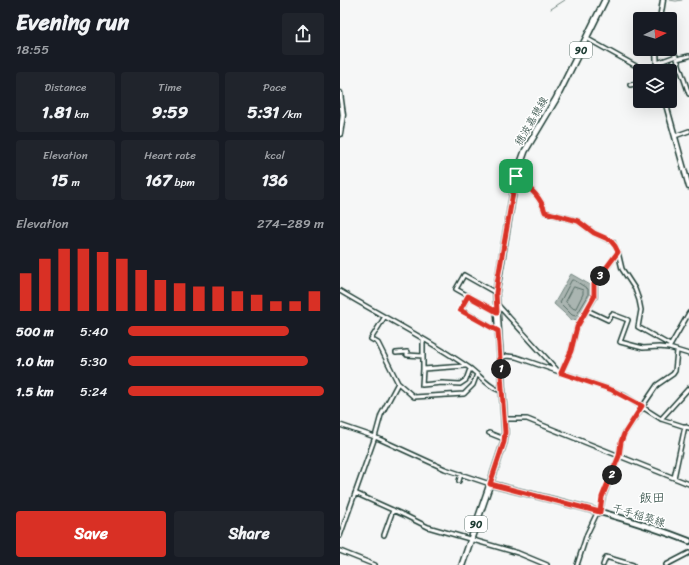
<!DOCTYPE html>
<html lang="en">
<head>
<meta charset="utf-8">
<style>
  :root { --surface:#171b24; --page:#20242c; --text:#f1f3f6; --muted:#9ea1a6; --accent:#d93025 }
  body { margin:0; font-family:Sriracha,"Klee One",sans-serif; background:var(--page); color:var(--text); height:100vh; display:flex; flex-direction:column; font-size:15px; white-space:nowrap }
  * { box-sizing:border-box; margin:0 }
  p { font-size:13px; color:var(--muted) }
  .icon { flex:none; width:22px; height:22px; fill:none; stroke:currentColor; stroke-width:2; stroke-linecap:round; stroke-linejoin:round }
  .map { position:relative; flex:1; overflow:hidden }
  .details { display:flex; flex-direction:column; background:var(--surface); width:340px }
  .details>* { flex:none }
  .needle { width:26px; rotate:85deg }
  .tools { position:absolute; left:293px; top:12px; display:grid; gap:8px }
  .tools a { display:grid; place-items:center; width:44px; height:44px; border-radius:4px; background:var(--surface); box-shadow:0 4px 16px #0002; font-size:20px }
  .pin { position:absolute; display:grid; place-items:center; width:34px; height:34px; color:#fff; margin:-17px; border-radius:8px; box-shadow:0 2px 6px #0006 }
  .km { position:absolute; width:20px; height:20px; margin:-10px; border-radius:50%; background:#222; color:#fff; font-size:11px; line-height:20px; text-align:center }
  .round { display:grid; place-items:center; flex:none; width:42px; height:42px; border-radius:4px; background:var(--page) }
  .headline { display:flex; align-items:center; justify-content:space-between; height:68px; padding:0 16px }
  h1 { font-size:22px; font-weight:700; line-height:30px }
  .stats { display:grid; grid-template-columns:repeat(3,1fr); gap:6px; height:68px; padding:4px 16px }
  .stats div { display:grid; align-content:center; border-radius:4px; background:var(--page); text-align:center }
  .stats b { font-size:17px; font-weight:700 }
  .stats small { font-size:11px; font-weight:400 }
  .stats p { font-size:11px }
  .chart { height:112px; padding:8px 16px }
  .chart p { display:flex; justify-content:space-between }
  .chart svg { width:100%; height:72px; margin-top:4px; stroke:var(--accent); stroke-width:6 }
  .action { display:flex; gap:8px; margin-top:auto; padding:8px 16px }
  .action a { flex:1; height:46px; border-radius:4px; background:var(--accent); color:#fff; font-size:16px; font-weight:700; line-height:46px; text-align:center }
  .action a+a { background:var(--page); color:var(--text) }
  ul { padding:0 16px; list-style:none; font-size:13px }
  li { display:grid; grid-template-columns:64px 48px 1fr; align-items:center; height:30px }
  li i { height:10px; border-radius:5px; background:var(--accent) }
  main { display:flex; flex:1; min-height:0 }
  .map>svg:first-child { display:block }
  .water { fill:#aab5b1; stroke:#72857f }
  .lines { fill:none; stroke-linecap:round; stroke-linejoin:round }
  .shore { stroke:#576d66; stroke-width:1 }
  .stream { stroke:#72857f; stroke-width:1 }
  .minor-casing { stroke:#1f3d34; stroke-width:6 }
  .tertiary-casing { stroke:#1f3d34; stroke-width:7 }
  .secondary-casing { stroke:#1f3d34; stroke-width:8 }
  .primary-casing { stroke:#1f3d34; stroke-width:8 }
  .minor { stroke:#fff; stroke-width:3 }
  .tertiary { stroke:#fff; stroke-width:4 }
  .secondary { stroke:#fff; stroke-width:4.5 }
  .primary { stroke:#fff; stroke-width:5 }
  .route-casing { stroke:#fff; stroke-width:8 }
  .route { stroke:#d93025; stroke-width:5 }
  .labels { text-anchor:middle; stroke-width:3; stroke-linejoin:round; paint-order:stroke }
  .shield { fill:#fff; stroke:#627771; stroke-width:1 }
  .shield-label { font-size:10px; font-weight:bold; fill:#1f3d34 }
  .street-label { font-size:11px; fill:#1f3d34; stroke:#fff }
  .quarter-label { font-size:13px; fill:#1f3d34; stroke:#fff }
</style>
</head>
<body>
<main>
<section class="details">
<div class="headline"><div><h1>Evening run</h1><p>18:55</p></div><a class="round"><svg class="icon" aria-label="share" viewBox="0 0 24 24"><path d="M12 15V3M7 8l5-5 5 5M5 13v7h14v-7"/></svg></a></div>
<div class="stats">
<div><p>Distance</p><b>1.81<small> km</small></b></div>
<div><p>Time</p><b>9:59</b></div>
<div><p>Pace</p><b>5:31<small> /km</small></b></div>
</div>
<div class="stats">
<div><p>Elevation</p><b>15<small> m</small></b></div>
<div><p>Heart rate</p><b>167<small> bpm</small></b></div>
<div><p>kcal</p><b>136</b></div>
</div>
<div class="chart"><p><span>Elevation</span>274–289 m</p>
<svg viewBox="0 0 160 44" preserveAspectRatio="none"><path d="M5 44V21M15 44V12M25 44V6M35 44V6M45 44V8M55 44V12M65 44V19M75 44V25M85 44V27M95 44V29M105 44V29M115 44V32M125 44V34M135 44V38M145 44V38M155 44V32"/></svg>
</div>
<ul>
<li><b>500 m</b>5:40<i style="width:82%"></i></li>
<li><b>1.0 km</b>5:30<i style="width:92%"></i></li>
<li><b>1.5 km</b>5:24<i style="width:100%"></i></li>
</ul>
<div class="action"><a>Save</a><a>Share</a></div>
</section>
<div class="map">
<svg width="349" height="565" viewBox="0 0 349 565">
  <rect width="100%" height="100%" fill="#f6f7f7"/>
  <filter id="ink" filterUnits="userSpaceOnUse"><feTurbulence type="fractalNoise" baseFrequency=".025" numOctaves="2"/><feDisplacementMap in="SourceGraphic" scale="8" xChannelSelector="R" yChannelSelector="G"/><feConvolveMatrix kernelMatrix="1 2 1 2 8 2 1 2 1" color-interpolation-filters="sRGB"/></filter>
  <g filter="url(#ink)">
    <path class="water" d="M 231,274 L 252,286 L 252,297 L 238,322 L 235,319 L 233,321 L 214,304 Z"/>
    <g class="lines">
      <path class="shore" d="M 232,280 L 234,280 L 248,289 L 248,296 L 236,316 L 232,315 L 220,303 Z
        M 234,287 L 243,290 L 243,294 L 236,308 L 234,309 L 226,302 Z"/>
      <path class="stream" d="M 329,0 L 336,1 L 342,0
        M 211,9 L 225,0"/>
      <g class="minor-casing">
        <path id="minor" d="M 246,38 L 305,71
          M 349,56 L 337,59 L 349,94
          M 317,63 L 336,56
          M 290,85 L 300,83
          M 335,136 L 349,131
          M 176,176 C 187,186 201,196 205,212 L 238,221 L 254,233 L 273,242 L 278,252
          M 0,291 C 43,317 90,340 131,369 C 141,377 152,390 163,391
          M 156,293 L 124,275 L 116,289 L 157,312
          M 128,296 L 121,310 L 158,331
          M 157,304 L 218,371
          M 349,313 L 329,348 L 349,354
          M 83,339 L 83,369 L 125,366
          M 329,348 L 319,347 L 303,348 L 280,342 L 288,320 L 272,314 L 268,320 L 247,310 L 255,297 L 255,284 L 278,252 L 282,269 L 295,289 L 299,300 L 301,310 L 298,327 L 330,345
          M 56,353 L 67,352 L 67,355 L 83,356
          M 160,358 L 167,356 L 176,357 L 272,390 L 285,396 L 321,419 L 349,428
          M 83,369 L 82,385 L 102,383 L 120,384 L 126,380 L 130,369
          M 221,373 L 231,351 L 237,327 L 247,310
          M 58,383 L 74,397 L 124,394 L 133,385 L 137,374
          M 165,419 L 187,419 L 349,484
          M 321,419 L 349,388
          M 0,425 L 35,437 L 105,469 L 150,484
          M 149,433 L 164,439
          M 334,478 L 345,426
          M 119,481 L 121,474
          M 15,493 L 66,516 L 88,527 L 178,553 L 207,565
          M 260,512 L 263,497 L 279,456 L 281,442 L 284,434 L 317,385 L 333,374 L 335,371 L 337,351
          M 44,535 L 53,510
          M 0,536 L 35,437 L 41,415 L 58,383 L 38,343 L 31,339 L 44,318
          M 0,551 L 35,565
          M 237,565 L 247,534 L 258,511
          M 263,565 L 266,557 L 293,565
          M 326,565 L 349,553"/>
      </g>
      <g class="tertiary-casing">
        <path id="tertiary" d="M 320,19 L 323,0
          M 316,49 L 317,71
          M 0,93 L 3,115 L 0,134
          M 325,101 L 349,187"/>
      </g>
      <g class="secondary-casing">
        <path id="secondary" d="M 150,484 C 217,501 285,516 349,541"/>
      </g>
      <g class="primary-casing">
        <path id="primary" d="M 122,565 L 150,484 L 164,442 L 165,432 L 156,293 L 176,176 L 185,151 L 216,99 L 265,0"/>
      </g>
      <use href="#minor" class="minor"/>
      <use href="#tertiary" class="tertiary"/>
      <use href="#secondary" class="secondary"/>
      <use href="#primary" class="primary"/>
    </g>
  </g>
  <g class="lines" filter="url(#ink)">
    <g class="route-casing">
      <path id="route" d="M 176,176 C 187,186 201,196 205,212 L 238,221 L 254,233 L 270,240 L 275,246 L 278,252 L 254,284 L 254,297 L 237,327 L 231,351 L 221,373 L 272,390 L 302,406 L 284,434 L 281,442 L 279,456 L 262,497 L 260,512 L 150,484 L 164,442 L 165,432 L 158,331 L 120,310 L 128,296 L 157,312 L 156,293 L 158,278 Z"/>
    </g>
    <use href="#route" class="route"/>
  </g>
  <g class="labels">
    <g class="shield">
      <rect x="230" y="42" width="22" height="16" rx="3"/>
      <rect x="125" y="516" width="22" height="16" rx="3"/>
    </g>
    <g class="shield-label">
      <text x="241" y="54">90</text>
      <text x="136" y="528">90</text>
    </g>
    <g class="street-label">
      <text transform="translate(191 121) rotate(-60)" y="4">穂波嘉穂線</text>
      <text transform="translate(299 515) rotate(17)" y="4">千手稲築線</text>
    </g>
    <g class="quarter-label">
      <text x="312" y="502">飯田</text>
    </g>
  </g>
</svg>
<div class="tools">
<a><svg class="needle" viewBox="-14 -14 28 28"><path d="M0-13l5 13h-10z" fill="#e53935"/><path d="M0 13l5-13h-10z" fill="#9ea1a6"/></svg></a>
<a><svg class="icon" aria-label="layers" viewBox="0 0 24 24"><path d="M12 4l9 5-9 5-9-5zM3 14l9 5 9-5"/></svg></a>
</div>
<div class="pin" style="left:176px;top:176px;background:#1e9e55"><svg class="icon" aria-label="arrive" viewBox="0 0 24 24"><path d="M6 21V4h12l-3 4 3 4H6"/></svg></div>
<b class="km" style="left:161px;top:369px">1</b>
<b class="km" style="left:272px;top:475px">2</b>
<b class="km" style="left:260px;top:276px">3</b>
</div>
</main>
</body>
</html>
